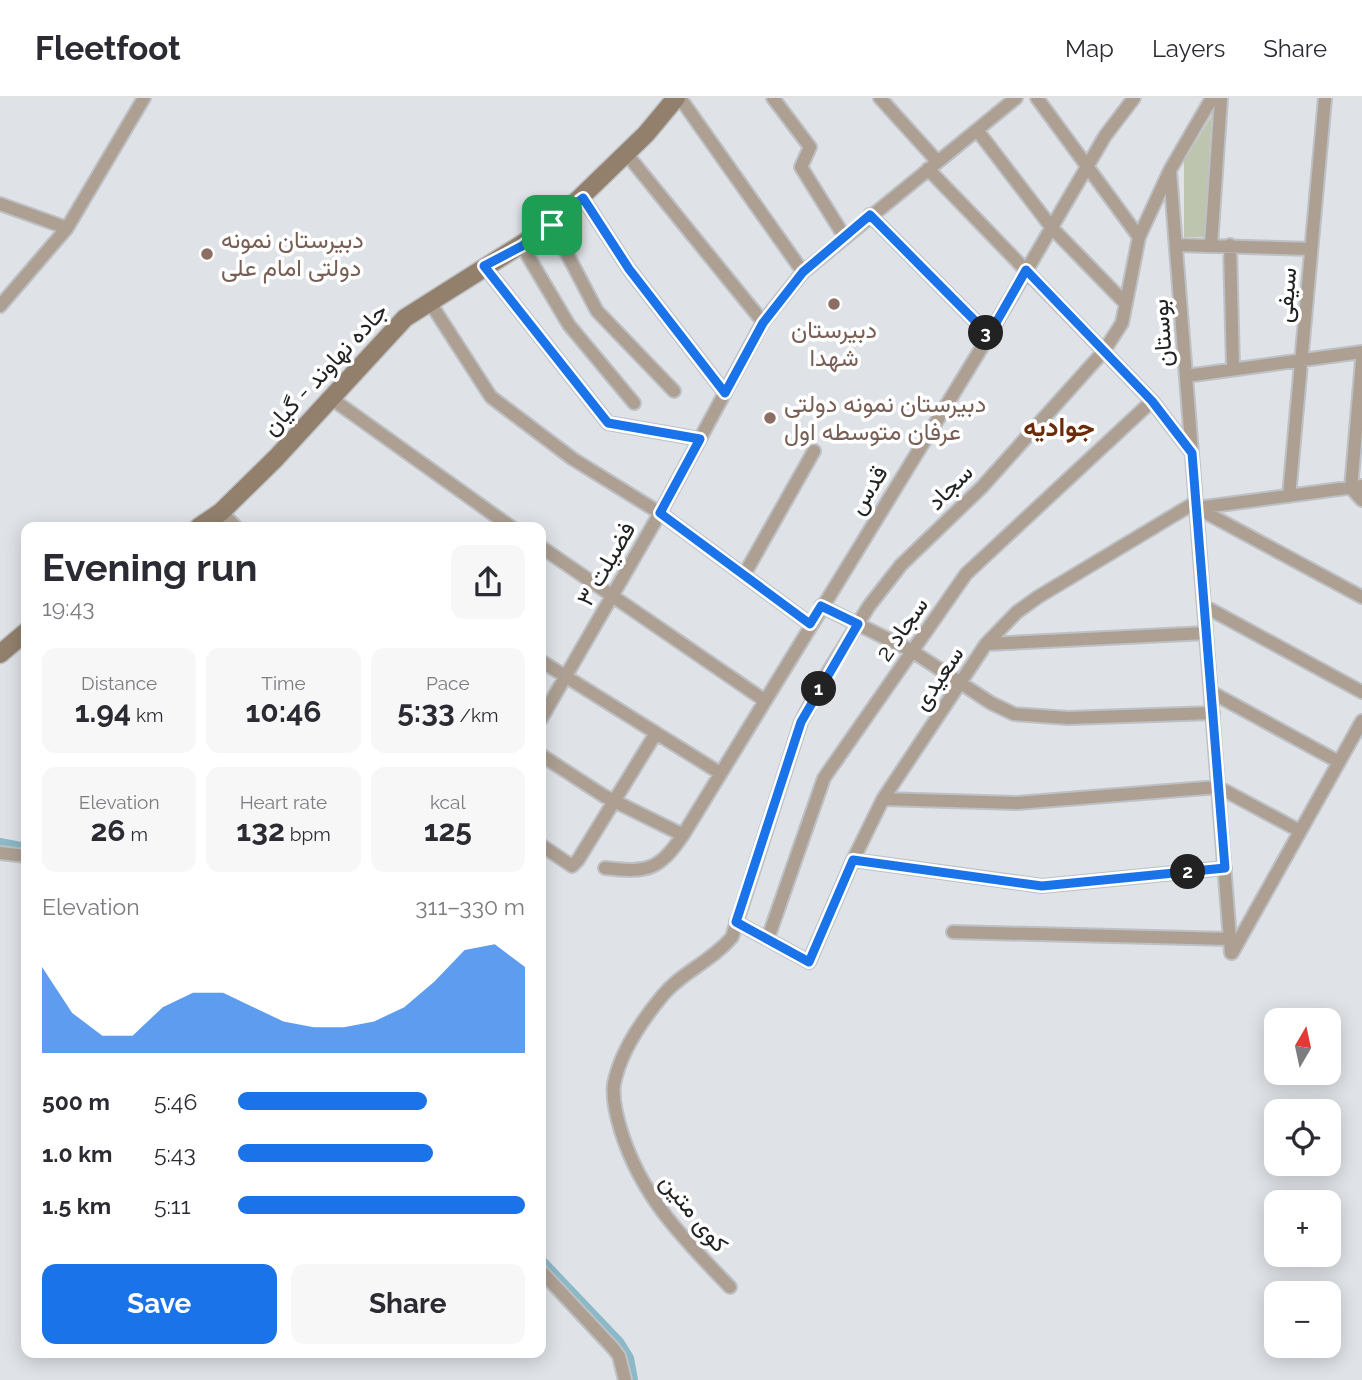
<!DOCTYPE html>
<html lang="en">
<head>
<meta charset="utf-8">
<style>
  :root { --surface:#fff; --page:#f7f7f7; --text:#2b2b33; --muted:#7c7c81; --line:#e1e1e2; --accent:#1a73e8 }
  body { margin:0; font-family:Raleway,Vazirmatn,sans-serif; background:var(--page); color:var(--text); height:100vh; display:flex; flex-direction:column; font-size:26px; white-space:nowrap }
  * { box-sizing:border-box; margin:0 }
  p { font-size:23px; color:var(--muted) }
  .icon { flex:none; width:38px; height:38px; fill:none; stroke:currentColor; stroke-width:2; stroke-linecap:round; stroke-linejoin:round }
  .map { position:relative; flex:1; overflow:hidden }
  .sheet { position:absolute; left:21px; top:424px; width:525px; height:836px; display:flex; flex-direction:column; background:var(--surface); border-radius:14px; box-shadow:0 4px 18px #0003 }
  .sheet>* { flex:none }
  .needle { width:46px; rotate:9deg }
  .fabs { position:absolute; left:1264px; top:910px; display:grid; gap:14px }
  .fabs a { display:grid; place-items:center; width:77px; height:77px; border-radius:14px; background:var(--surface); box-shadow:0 4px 18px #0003; font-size:35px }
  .pin { position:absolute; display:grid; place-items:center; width:60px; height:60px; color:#fff; margin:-30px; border-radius:14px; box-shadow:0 4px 10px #0006 }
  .km { position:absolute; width:35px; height:35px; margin:-18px; border-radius:50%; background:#222; color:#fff; font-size:19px; line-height:35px; text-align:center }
  .round { display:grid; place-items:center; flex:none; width:74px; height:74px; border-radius:14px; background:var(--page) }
  .head { display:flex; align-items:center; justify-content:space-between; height:119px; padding:0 21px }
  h1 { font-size:38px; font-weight:700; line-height:52px }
  .stats { display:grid; grid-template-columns:repeat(3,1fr); gap:10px; height:119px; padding:7px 21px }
  .stats div { display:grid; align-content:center; border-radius:14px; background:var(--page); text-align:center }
  .stats b { font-size:30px; font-weight:700 }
  .stats small { font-size:19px; font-weight:400 }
  .stats p { font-size:19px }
  .chart { height:196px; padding:14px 21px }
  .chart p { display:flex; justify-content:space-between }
  .chart svg { width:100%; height:126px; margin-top:7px; fill:var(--accent); opacity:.7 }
  .action { display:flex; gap:14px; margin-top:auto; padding:14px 21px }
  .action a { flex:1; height:80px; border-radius:14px; background:var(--accent); color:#fff; font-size:28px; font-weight:700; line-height:80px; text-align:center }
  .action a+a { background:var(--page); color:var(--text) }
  ul { padding:0 21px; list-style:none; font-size:23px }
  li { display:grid; grid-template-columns:112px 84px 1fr; align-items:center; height:52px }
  li i { height:18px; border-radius:9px; background:var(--accent) }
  header { display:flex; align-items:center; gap:42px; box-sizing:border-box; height:98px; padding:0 35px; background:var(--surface); border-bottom:2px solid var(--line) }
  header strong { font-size:33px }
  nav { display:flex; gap:38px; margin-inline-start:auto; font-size:24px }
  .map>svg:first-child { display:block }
  .green { fill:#bdc5ae }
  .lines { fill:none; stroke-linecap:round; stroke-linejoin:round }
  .canal { stroke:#8bb9c7; stroke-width:10 }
  .minor-casing { stroke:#bdc0c4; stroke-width:16 }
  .secondary-casing { stroke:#bdc0c4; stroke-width:21 }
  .minor { stroke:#ada093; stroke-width:12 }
  .secondary { stroke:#92806d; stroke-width:18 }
  .route-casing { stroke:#fff; stroke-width:14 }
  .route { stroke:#1a73e8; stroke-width:9 }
  .education-dot { fill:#8d6e63; stroke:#fff; stroke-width:2.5 }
  .labels { text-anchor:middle; stroke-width:7; stroke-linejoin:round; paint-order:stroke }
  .education-label { font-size:24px; fill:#785e54; stroke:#fff; text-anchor:start }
  .street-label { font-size:24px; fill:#222324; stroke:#fff }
  .neighbourhood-label { font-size:26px; font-weight:bold; fill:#6a2b08; stroke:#fff }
</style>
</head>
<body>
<header>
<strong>Fleetfoot</strong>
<nav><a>Map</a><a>Layers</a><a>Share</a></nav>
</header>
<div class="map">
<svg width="1362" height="1282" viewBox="0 0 1362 1282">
  <rect width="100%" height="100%" fill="#dfe3e7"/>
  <path class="green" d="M 1212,17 L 1204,139 L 1184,139 L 1184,63 Z"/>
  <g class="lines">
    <path class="canal" d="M 0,745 L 26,750
      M 541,1162 L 619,1244 L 629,1260 L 633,1282"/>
    <g class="minor-casing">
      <path id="minor" d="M 680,0 L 803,174
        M 773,0 L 810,49 L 801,69 L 844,138
        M 880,0 L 937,63
        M 1037,0 L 1139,139
        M 977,32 L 1052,130 L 1126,206
        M 625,54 L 763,224
        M 928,71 L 1152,303 L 1192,355
        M 1170,74 L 1231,855
        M 583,100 L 629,171 L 725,295
        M 0,106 L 67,130
        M 870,117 L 989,237
        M 552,127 L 597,213 L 674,293
        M 1176,147 L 1311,151
        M 1211,147 L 1221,0
        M 1230,147 L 1233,271
        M 522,148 L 569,227 L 634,305
        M 484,168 L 608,325 L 700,341
        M 429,203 L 491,299 L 573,361 L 660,415 L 810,526
        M 0,208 L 67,130 L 144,0
        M 1362,263 L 1351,390 L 1362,402
        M 1186,278 L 1362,254
        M 332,301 L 511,429
        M 1289,398 L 1325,0
        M 1197,410 L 1362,499
        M 1197,410 L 1362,388
        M 221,414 L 236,429
        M 541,449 L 764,602
        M 744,477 L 814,353
        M 821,508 L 912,553 L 991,605 L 1014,616 L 1068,620 L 1213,615
        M 1204,508 L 1362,594
        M 986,546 L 1206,535
        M 541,563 L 720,675
        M 1211,594 L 1339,664
        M 541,621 L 660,415 L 763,224 L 803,174 L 1016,0
        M 541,657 L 604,698 L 683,737
        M 883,701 L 1017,705 L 1218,689 L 1300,733
        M 541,747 L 572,768 L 578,762 L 656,635
        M 0,755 L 26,758
        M 853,762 L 1042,788 L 1225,770
        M 605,770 C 648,775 659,772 683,737 L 979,254 L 1105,38 L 1134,0
        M 736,824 L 809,864 L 853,762 L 883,701 L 986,546 L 1017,514 L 1038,499 L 1196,404
        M 953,834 L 1230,841
        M 768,840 L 824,680 L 966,476 L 1152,303
        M 1232,855 L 1362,623
        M 541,1173 L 613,1250 L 619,1258 L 625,1282
        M 730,1189 C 683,1140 642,1100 621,1033 C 617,1020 612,1001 614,986 C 620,955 643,921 663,897 C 682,874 712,863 732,839 L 801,624 L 825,579 L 869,508 L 901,467 L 982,389 L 1104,253 L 1122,225 L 1139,139 L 1170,72 L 1212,0"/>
    </g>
    <g class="secondary-casing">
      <path id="secondary" d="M 199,429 L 221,414 L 276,360 L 405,220 L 552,127 L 646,36 L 676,0
        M 0,556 L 26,534"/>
    </g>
    <use href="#minor" class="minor"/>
    <use href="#secondary" class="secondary"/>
  </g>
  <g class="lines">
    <g class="route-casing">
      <path id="route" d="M 583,100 L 629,171 L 725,295 L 763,225 L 803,174 L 870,117 L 989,237 L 1026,172 L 1152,303 L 1192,355 L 1225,770 L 1042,788 L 853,762 L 809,864 L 736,824 L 801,624 L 858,526 L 821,508 L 810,526 L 660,415 L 700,341 L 608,325 L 484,168 L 522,148 Z"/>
    </g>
    <use href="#route" class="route"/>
  </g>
  <g class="education-dot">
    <circle cx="207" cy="156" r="7"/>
    <circle cx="834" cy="206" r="7"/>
    <circle cx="770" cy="320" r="7"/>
  </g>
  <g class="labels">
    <g class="education-label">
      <text x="221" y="150">دبیرستان نمونه<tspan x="221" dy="28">دولتی امام علی</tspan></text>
      <text x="834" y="240" text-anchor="middle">دبیرستان<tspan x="834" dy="28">شهدا</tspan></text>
      <text x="784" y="314">دبیرستان نمونه دولتی<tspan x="784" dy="28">عرفان متوسطه اول</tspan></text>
    </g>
    <g class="street-label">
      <text transform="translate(1286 197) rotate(-85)" y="8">سیفی</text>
      <text transform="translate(1162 235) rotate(-94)" y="8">بوستان</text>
      <text transform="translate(325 271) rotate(-47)" y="8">جاده نهاوند - گیان</text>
      <text transform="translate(950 389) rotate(-45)" y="8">سجاد</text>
      <text transform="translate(868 392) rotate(-58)" y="8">قدس</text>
      <text transform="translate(606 466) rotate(-60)" y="8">فضیلت ۳</text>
      <text transform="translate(902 531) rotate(-55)" y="8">سجاد 2</text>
      <text transform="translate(938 580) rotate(-56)" y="8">سعیدی</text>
      <text transform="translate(694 1115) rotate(51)" y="8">کوی متین</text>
    </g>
    <g class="neighbourhood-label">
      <text x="1059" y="338">جوادیه</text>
    </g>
  </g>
</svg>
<div class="fabs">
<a><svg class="needle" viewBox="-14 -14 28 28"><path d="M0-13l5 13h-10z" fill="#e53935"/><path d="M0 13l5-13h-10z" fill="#7c7c81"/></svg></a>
<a><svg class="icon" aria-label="locate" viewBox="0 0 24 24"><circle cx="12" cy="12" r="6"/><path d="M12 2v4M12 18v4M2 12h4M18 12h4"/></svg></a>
<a>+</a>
<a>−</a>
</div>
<div class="pin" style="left:552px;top:127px;background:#1e9e55"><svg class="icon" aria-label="arrive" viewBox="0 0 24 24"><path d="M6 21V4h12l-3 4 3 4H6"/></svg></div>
<b class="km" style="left:819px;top:591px">1</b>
<b class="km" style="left:1188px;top:774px">2</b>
<b class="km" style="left:986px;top:235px">3</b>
<section class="sheet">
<div class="head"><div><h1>Evening run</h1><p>19:43</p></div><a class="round"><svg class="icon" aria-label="share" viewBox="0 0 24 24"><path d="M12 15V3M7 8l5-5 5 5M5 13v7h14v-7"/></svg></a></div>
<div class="stats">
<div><p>Distance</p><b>1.94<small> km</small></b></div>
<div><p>Time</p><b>10:46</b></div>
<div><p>Pace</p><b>5:33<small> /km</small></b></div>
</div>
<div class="stats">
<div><p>Elevation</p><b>26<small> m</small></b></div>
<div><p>Heart rate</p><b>132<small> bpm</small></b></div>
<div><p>kcal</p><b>125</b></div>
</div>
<div class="chart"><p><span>Elevation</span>311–330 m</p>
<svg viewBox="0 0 160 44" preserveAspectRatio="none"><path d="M0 44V14L10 30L20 38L30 38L40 28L50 23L60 23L70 28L80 33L90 35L100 35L110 33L120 28L130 19L140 8L150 6L160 14V44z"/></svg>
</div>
<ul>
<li><b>500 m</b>5:46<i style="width:66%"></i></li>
<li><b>1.0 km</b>5:43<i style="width:68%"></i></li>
<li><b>1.5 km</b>5:11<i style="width:100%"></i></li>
</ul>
<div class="action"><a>Save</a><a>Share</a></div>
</section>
</div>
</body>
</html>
